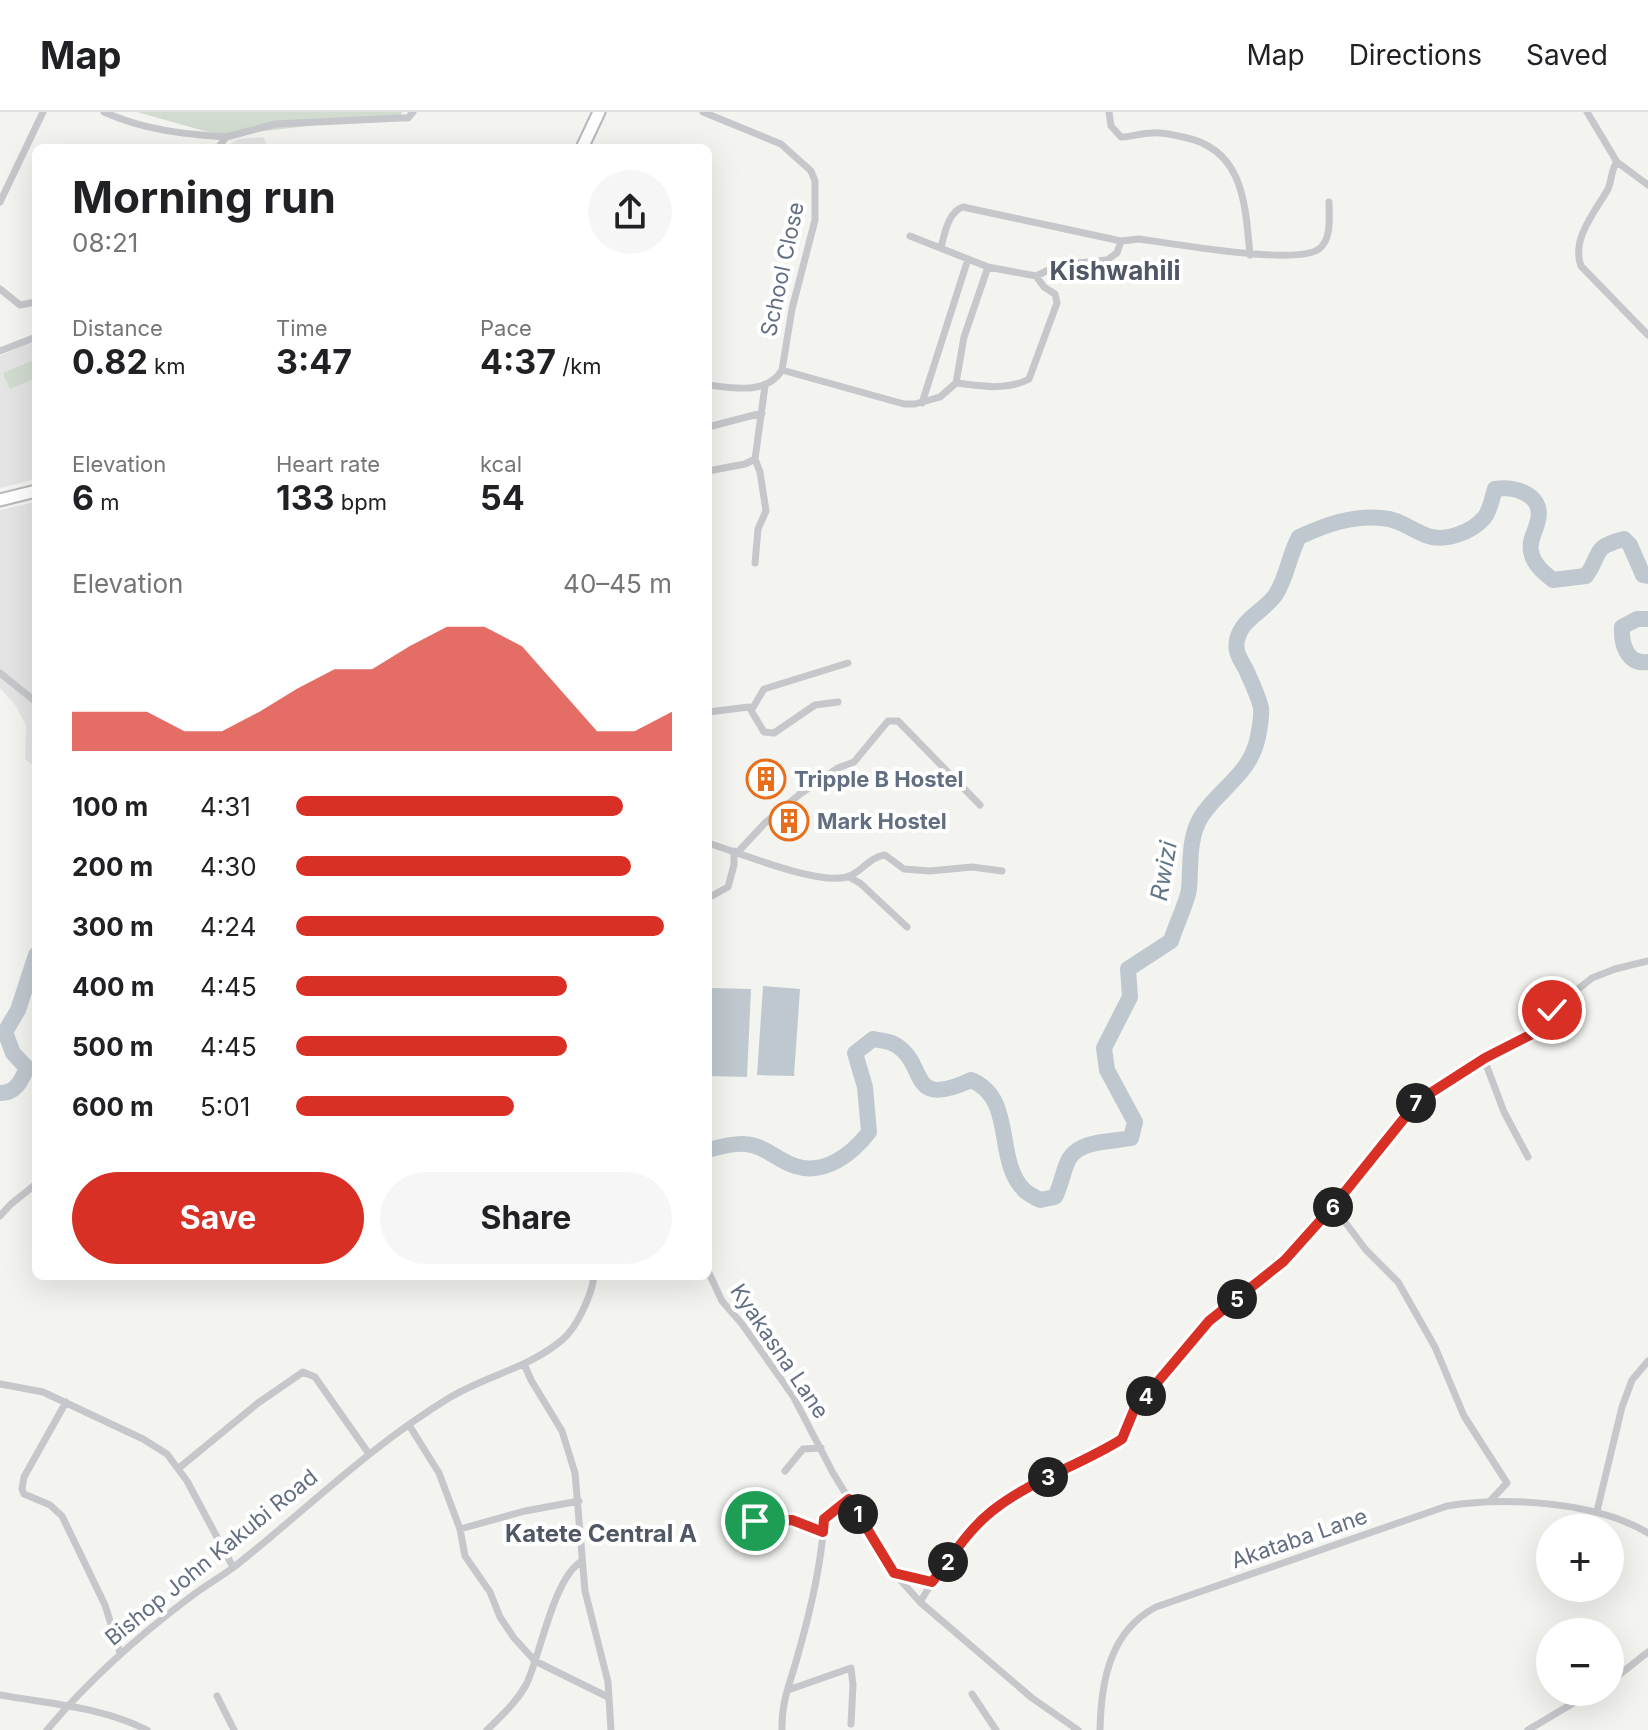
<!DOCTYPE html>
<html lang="en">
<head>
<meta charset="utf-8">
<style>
  :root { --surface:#fff; --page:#f6f6f6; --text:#202124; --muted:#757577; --line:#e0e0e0; --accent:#d93025 }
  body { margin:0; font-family:Inter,sans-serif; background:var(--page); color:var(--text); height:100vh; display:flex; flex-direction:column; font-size:30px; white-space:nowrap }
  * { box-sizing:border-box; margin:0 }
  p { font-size:26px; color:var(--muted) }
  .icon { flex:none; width:44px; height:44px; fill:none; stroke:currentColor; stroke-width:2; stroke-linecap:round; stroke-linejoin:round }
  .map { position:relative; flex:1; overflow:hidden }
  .details { position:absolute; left:32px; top:32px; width:680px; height:1136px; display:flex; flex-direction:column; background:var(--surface); border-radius:12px; box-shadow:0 8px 32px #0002 }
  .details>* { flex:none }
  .tools { position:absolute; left:1536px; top:1402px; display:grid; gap:16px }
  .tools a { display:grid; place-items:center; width:88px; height:88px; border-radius:50%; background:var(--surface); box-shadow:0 8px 32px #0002; font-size:40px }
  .pin { position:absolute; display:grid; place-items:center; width:68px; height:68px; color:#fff; margin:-34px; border:4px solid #fff; border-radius:50%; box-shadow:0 2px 8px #0007 }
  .km { position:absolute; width:40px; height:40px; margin:-20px; border-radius:50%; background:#222; color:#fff; font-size:22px; line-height:40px; text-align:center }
  .round { display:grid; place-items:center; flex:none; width:84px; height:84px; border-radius:42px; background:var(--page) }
  .headline { display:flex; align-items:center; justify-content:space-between; height:136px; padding:0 40px }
  h1 { font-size:44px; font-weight:700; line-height:60px }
  .figures { display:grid; grid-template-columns:repeat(3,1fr); gap:12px; height:136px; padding:8px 40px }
  .figures div { display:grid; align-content:center }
  .figures b { font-size:34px; font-weight:700 }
  .figures small { font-size:22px; font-weight:400 }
  .figures p { font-size:22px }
  .chart { height:224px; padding:16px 40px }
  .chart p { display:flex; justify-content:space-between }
  .chart svg { width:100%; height:144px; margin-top:8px; fill:var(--accent); opacity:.7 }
  .cta { display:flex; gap:16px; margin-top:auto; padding:16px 40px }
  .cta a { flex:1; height:92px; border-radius:48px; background:var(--accent); color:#fff; font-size:32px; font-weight:700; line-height:92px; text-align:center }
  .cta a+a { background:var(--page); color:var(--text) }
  ul { padding:0 40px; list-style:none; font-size:26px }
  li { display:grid; grid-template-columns:128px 96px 1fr; align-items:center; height:60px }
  li i { height:20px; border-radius:10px; background:var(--accent) }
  header { display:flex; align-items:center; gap:48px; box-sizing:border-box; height:112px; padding:0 40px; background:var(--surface); border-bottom:2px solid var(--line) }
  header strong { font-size:38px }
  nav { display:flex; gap:44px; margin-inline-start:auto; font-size:28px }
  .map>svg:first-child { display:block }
  .built { fill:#e3e4e3 }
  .green { fill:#d2dbd0 }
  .water { fill:#c0c8cf }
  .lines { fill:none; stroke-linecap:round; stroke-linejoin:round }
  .river { stroke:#c0c8cf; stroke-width:16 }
  .primary-casing { stroke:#b5b8bc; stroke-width:15 }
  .minor { stroke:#c5c7cb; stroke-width:7 }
  .primary { stroke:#fff; stroke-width:11 }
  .route-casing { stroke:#fff; stroke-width:16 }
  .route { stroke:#d93025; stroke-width:10 }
  .labels { text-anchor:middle; stroke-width:8; stroke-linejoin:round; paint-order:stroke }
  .street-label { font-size:22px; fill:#626e81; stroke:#fff }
  .poi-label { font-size:22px; font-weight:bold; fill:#626e81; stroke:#fff; text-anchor:start }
  .water-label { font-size:24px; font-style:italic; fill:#627686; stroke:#fff }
  .neighbourhood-label { font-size:24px; font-weight:bold; fill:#505866; stroke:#fff }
  .quarter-label { font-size:26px; font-weight:bold; fill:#505866; stroke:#fff }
</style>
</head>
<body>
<header>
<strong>Map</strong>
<nav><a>Map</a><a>Directions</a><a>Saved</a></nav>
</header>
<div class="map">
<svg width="1648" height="1618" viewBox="0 0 1648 1618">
  <rect width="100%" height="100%" fill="#f3f4ef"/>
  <path class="built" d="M 263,25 L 269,36 L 223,36 L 239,27 Z
    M 36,228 L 36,367 L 0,376 L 0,244 Z
    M 36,390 L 36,656 L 25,647 L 26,614 L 16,594 L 0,576 L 0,398 Z"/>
  <path class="green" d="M 137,0 L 402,0 L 401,3 L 222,24 Z
    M 36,247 L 36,266 L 10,277 L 3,261 Z"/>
  <path class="water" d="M 763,874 L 800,877 L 794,964 L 757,963 Z
    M 711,876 L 751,877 L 747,965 L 708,964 Z"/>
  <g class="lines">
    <path class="river" d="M 1648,507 L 1637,507 L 1622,515 C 1621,532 1627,553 1648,550
      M 0,981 C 16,981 21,969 27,956 L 13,941 L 5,920 L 18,898 L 36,843
      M 708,1038 C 719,1035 733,1031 745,1032 C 764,1033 778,1049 795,1054 C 825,1064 853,1041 869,1020 L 865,975 L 855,941 L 873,927 C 879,928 887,929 892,931 C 930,949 904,999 971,968 C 1016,986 994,1048 1024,1078 C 1028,1082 1035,1085 1040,1088 L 1055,1085 C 1061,1074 1064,1055 1069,1047 C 1080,1028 1111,1030 1131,1026 L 1135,1010 L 1107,958 L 1104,936 L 1130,885 L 1128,857 L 1171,829 C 1175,815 1188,788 1189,777 C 1191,754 1188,726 1201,705 C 1215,682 1244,665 1254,638 C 1258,629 1262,606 1261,596 C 1259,586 1252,571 1248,562 C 1243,549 1234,543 1237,528 C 1242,506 1265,499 1276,482 C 1287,465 1289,443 1299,425 C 1325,413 1352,403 1382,406 C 1400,407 1411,418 1428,424 C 1445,430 1472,420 1484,406 C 1490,399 1492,386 1495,377 C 1514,374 1544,382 1538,408 C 1536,419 1529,427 1531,439 C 1533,452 1544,461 1553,468 L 1586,464 C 1603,441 1590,436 1624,427 L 1630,433 L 1643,463 L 1648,464"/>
    <g class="primary-casing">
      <path id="primary" d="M 582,36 L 599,0
        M 0,388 L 36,379"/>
    </g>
    <path class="minor" d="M 104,0 C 144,18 183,22 226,25
      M 703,0 L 781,32 L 811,59 L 815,69 L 815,108 L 792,197 L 782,258 C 767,283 733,276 708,273
      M 1109,0 L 1111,14 L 1121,25 C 1131,25 1141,21 1152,21 C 1162,20 1173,23 1183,25 C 1244,37 1245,91 1250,143
      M 1587,0 L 1617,50 C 1611,57 1612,68 1608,77 C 1595,100 1571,127 1581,154 L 1648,223
      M 218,36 L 226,25 L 275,12 L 401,6 L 408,6 L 413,0
      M 1617,50 L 1648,73
      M 0,90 L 43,0
      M 941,135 C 945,121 948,100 963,95 L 1121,129 L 1139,127 C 1171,131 1296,154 1319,137 C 1332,127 1329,105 1329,90
      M 988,155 L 1036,164 L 1059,153 L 1107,148 L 1117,141 L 1121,129
      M 0,177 L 20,193 L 36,190
      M 0,239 L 36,225
      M 782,258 L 904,292 L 915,292 L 940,285 L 956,271 L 964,225 L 988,155 L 910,124
      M 956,271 C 980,274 1007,279 1029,267 L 1057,191 L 1055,182 L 1044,175 L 1036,164
      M 922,291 L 968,147
      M 708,315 L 762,301
      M 755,347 L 760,360 L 766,399 L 758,417 L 755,451
      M 708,359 L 745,352 L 755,347 L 765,274
      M 0,561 L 36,590
      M 752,597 L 764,577 L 848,551
      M 708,600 L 749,595 L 764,620 L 774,621 L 815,593 L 838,590
      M 708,731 C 740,741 817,773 847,765 C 861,761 869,745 885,743 L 904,757 L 930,759 L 972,755 L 1002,759
      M 738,740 L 765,711 L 800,682 L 838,656 L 854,650 L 888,609 L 898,609 L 980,693
      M 849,765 L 860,771 L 907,815
      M 708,786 L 728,775 L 734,753 L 734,739
      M 1484,947 L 1504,1000 L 1528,1045
      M 1333,1094 L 1366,1138 L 1398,1170 L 1435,1235 L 1464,1304 L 1507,1371 L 1490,1389
      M 0,1104 L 11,1092 L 36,1072
      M 708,1159 L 722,1189 L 742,1212 L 793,1284 L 833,1361 L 894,1461 L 920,1490 L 1032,1586 L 1078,1618
      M 524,1252 L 531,1268 L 562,1319 L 575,1361 L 585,1479 L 608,1570 L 611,1618
      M 0,1272 L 43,1280 L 143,1327 L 167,1342 L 187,1369 L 233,1455
      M 66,1290 L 24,1365 L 22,1377 L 24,1382 L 50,1393 L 62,1404 L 105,1493 L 120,1541
      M 409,1313 L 439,1361 L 460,1417 L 525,1399 L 579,1389
      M 179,1356 L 258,1291 L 303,1260 L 315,1265 L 369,1342
      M 785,1359 L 803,1337 L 821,1336
      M 1597,1399 L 1622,1295 L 1632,1268 L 1648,1249
      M 755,1409 L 792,1408 L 823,1420
      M 460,1417 L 465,1444 L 490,1480 L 500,1505 L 514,1526 L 535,1549 L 608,1585
      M 896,1461 L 932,1470
      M 920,1490 C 939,1459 963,1422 993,1399 C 1032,1368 1081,1353 1122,1327 L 1134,1298 L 1209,1209 L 1284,1149 L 1336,1091 L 1418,989 L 1484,947 L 1536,920 L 1552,898 L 1592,866 L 1615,857 L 1648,849
      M 1610,1570 L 1648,1540
      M 788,1578 L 851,1556 L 853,1573 L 851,1612
      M 972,1582 L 996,1618
      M 0,1583 C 50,1592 102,1595 147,1618
      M 217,1584 L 234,1618
      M 47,1618 C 89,1568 137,1525 189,1486 C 203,1475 219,1466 234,1455 C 306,1398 370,1334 449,1286 C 485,1264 529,1256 562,1228 C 577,1216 592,1182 594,1164
      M 487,1618 C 502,1603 517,1590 527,1571 C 541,1540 554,1465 582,1449
      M 782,1618 C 781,1590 790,1572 797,1546 C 810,1501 822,1452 824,1407 L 849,1387
      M 1100,1618 C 1101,1569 1110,1519 1156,1495 L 1447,1394 C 1505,1384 1597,1390 1648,1421
      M 1528,1618 L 1592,1580"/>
    <use href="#primary" class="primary"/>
  </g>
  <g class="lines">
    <g class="route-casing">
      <path id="route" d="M 755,1409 L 792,1408 L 823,1420 L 824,1407 L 849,1387 L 894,1461 L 932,1470 C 951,1446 968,1418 992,1399 C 1031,1368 1081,1353 1122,1327 L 1134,1298 L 1209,1209 L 1284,1149 L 1336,1091 L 1418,989 L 1485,946 L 1536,920 L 1552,898"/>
    </g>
    <use href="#route" class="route"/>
  </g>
  <defs>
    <g id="building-ring" transform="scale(2)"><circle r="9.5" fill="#fff" stroke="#e76f1c" stroke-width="1.5"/><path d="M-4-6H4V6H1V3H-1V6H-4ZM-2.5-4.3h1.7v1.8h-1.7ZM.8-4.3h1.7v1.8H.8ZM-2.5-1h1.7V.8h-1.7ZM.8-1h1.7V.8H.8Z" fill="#e76f1c"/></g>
  </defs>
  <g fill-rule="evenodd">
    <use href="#building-ring" x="766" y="667"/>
    <use href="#building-ring" x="789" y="709"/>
  </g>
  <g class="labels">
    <g class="street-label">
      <text transform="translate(782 157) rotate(-78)" y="8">School Close</text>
      <text transform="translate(780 1239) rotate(56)" y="8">Kyakasna Lane</text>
      <text transform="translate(1299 1426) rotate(-19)" y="8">Akataba Lane</text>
      <text transform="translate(211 1445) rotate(-39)" y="8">Bishop John Kakubi Road</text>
    </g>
    <g class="poi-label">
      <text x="794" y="675">Tripple B Hostel</text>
      <text x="817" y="717">Mark Hostel</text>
    </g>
    <g class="water-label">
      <text transform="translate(1164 759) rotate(-80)" y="8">Rwizi</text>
    </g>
    <g class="neighbourhood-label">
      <text x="601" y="1430">Katete Central A</text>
    </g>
    <g class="quarter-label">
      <text x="1115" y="168">Kishwahili</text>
    </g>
  </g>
</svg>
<div class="tools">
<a>+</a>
<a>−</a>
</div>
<div class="pin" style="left:755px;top:1409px;background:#1e9e55"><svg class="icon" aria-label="arrive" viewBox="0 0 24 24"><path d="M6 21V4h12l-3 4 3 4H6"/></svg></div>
<div class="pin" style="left:1552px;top:898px;background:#d93025"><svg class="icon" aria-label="check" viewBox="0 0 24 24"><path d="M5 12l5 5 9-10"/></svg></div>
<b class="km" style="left:858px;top:1402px">1</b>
<b class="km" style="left:948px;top:1450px">2</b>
<b class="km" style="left:1048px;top:1365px">3</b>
<b class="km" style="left:1146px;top:1284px">4</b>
<b class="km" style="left:1237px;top:1187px">5</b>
<b class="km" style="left:1333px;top:1095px">6</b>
<b class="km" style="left:1416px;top:991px">7</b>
<section class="details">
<div class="headline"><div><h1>Morning run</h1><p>08:21</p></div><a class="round"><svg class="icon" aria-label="share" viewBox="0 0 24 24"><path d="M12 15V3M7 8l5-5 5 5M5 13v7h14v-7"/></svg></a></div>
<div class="figures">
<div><p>Distance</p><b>0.82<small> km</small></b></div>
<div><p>Time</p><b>3:47</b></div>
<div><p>Pace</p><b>4:37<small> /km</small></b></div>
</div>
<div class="figures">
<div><p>Elevation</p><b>6<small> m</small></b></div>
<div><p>Heart rate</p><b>133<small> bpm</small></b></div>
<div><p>kcal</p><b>54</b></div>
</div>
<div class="chart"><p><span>Elevation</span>40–45 m</p>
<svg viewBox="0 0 160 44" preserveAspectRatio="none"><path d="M0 44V32L10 32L20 32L30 38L40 38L50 32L60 25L70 19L80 19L90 12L100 6L110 6L120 12L130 25L140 38L150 38L160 32V44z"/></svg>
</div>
<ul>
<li><b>100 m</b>4:31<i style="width:87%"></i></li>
<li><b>200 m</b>4:30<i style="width:89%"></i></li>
<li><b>300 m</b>4:24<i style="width:98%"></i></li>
<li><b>400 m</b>4:45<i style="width:72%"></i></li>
<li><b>500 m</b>4:45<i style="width:72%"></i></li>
<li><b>600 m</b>5:01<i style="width:58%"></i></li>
</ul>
<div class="cta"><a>Save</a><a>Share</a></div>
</section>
</div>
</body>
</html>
